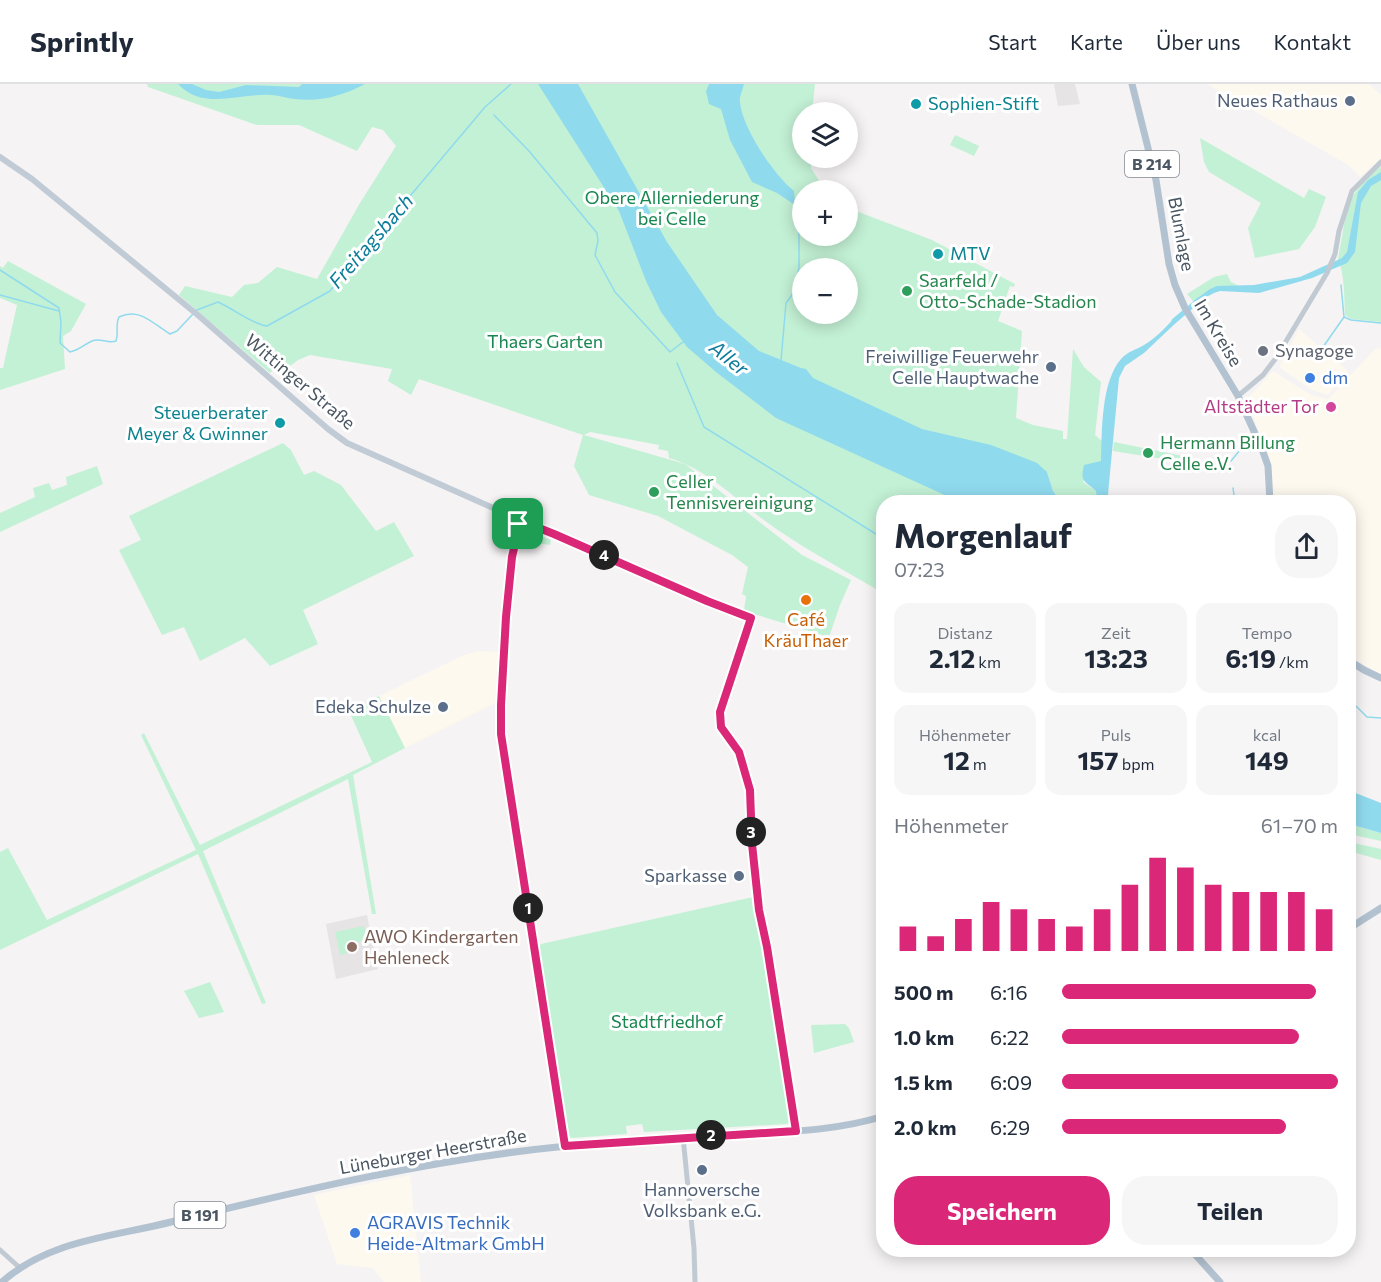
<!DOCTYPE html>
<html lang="de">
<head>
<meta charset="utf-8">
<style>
  :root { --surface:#fff; --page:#f6f6f7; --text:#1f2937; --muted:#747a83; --line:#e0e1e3; --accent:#db2777 }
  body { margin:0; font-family:Commissioner,sans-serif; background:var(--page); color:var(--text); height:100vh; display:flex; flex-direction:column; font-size:22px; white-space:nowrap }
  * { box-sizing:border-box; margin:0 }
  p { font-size:20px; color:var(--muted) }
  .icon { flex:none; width:33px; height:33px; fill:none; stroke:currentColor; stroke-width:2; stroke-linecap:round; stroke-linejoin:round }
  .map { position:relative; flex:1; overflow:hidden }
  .panel { position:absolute; left:876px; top:411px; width:480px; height:762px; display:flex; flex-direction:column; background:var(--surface); border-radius:24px; box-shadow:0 3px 15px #0003 }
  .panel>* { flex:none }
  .tools { position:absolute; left:792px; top:18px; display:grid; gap:12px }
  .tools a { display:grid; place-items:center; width:66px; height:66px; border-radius:50%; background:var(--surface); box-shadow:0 3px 15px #0003; font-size:30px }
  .pin { position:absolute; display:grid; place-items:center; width:51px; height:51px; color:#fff; margin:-26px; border-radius:12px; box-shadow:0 3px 9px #0006 }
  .km { position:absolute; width:30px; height:30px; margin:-15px; border-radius:50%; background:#222; color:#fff; font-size:16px; line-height:30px; text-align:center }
  .round { display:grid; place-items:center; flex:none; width:63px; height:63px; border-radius:24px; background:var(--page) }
  .head { display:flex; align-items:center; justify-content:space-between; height:102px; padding:0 18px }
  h1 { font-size:33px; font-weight:700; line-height:45px }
  .metrics { display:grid; grid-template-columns:repeat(3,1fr); gap:9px; height:102px; padding:6px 18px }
  .metrics div { display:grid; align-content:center; border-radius:15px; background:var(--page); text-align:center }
  .metrics b { font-size:26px; font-weight:700 }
  .metrics small { font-size:16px; font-weight:400 }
  .metrics p { font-size:16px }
  .chart { height:168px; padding:12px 18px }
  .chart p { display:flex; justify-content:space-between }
  .chart svg { width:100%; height:108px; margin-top:6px; stroke:var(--accent); stroke-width:6 }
  .button { display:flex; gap:12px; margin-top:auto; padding:12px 18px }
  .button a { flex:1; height:69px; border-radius:24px; background:var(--accent); color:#fff; font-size:24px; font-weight:700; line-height:69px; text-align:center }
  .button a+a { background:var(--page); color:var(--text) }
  ul { padding:0 18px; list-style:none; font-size:20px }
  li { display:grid; grid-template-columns:96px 72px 1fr; align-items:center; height:45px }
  li i { height:15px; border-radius:8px; background:var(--accent) }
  header { display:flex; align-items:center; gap:36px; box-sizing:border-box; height:84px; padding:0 30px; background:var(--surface); border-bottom:2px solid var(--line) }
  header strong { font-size:28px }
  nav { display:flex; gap:33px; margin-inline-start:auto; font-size:21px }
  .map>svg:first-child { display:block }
  .commercial { fill:#fdf9ef }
  .education { fill:#e6e4e5 }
  .green { fill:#c3f1d5; fill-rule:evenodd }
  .water { fill:#90daee }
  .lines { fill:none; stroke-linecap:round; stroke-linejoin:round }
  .stream { stroke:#90daee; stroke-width:1.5 }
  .canal { stroke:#90daee; stroke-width:5 }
  .tertiary { stroke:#c1cad2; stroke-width:5 }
  .secondary { stroke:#c1cbd6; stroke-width:6 }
  .primary { stroke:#b3c2d1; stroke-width:7 }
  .route-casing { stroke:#fff; stroke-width:12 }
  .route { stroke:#db2777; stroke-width:8 }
  .service-dot { fill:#5c6f8a; stroke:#fff; stroke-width:2 }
  .culture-dot { fill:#0f9aa8; stroke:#fff; stroke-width:2 }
  .leisure-dot { fill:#2e9e5b; stroke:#fff; stroke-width:2 }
  .worship-dot { fill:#6b7280; stroke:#fff; stroke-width:2 }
  .shop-dot { fill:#3f7fe0; stroke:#fff; stroke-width:2 }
  .hotel-dot { fill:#d1479c; stroke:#fff; stroke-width:2 }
  .food-dot { fill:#e8710a; stroke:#fff; stroke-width:2 }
  .education-dot { fill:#8d6e63; stroke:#fff; stroke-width:2 }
  .labels { text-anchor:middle; stroke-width:6; stroke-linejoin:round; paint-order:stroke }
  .shield { fill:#fff; stroke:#808990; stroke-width:1.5 }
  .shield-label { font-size:16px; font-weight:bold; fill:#4a5661 }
  .service-label { font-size:18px; fill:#4e5e75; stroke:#fff; text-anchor:end }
  .culture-label { font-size:18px; fill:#0d838f; stroke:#fff; text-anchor:start }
  .park-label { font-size:18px; fill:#17864f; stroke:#fff }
  .street-label { font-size:18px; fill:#4a5661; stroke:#fff }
  .leisure-label { font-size:18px; fill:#27864d; stroke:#fff; text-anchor:start }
  .worship-label { font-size:18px; fill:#5b616d; stroke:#fff; text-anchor:start }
  .shop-label { font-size:18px; fill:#366cbe; stroke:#fff; text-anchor:start }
  .hotel-label { font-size:18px; fill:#b23c85; stroke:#fff; text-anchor:end }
  .food-label { font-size:18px; fill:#c56008; stroke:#fff }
  .education-label { font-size:18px; fill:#785e54; stroke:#fff; text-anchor:start }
  .water-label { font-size:20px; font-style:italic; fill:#0c7c9b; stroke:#fff }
</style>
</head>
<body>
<header>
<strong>Sprintly</strong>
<nav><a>Start</a><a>Karte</a><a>Über uns</a><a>Kontakt</a></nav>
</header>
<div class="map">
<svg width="1381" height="1198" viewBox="0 0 1381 1198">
  <rect width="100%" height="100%" fill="#f5f3f3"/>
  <path class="commercial" d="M 1207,0 L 1369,0 L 1381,11 L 1381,74 L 1360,93 L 1350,82 Z
    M 1299,245 L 1348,287 L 1328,311 L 1312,306 L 1279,283 Z
    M 1381,264 L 1381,591 L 1349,571 L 1348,418 L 1272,418 L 1265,365 L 1247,315 L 1273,287 L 1311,311 L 1328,315 L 1375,265 Z
    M 478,567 L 498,568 L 495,619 L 405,664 L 379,612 L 464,571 Z
    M 410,1091 L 421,1198 L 384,1198 L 373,1184 L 337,1180 L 314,1111 Z"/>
  <path class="education" d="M 1054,0 L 1075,0 L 1080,20 L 1058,22 Z
    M 367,831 L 378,885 L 336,895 L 326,840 Z"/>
  <path class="green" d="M 147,0 L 815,0 L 812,28 L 802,28 L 802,74 L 811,74 L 811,84 L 825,106 L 802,106 L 802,152 L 848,152 L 848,124 L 932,156 L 1015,200 L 1014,203 L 1010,202 L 998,237 L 1022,247 L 1016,334 L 1033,341 L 1063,347 L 1063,355 L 1067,355 L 1073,265 L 1084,283 L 1101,298 L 1095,351 L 1102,357 L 1101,377 L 1083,398 L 1096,407 L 1097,418 L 1061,418 L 1053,407 L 1047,388 L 993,418 L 884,418 L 883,509 C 842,485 799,462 761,434 C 733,412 704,384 669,374 L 668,367 L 658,365 L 659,361 L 590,348 L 584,351 L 685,380 L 802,471 L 851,496 L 840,521 L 829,553 L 744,527 L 746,512 L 742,510 L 748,483 L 732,471 L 658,432 L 589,411 L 574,382 L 583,351 L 419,295 L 411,311 L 388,297 L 392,285 L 310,271 L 298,276 L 290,282 L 282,276 L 270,289 L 179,211 L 185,202 L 232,213 L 244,201 L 258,199 L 277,183 L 317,195 L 360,119 L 396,62 L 383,46 L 372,43 L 357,67 L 299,41 L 257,41 L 148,3 ZM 802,184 L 848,184 L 848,230 L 802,230 Z
    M 955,51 L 979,62 L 974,72 L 950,61 Z
    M 1200,54 L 1304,114 L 1309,105 L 1326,113 L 1315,143 L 1299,165 L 1255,174 L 1248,144 L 1261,119 L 1209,88 L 1204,78 Z
    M 1381,82 L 1381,238 L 1351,235 L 1345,231 C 1344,212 1345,192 1338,175 L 1348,118 L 1364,97 Z
    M 8,177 L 86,220 L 71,247 L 63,252 L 65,285 L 0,306 L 0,284 L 3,284 L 17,221 L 0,214 L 0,182 L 3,184 Z
    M 1227,190 L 1231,198 L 1239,202 C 1217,202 1211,204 1193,217 L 1187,210 L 1214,193 Z
    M 1114,358 L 1183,372 L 1182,378 L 1113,367 Z
    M 283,359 L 291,366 L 304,391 L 314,387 L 341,401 L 376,447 L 394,438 L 414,472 L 303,526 L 318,560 L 270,582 L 245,554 L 200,577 L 184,543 L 162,551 L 119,466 L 141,456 L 129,432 Z
    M 97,382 L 103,400 L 0,448 L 0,429 L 35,413 L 33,404 L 49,399 L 52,406 L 67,401 L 66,393 Z
    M 526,448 L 551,456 L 550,461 L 522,457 L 519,461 L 522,449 Z
    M 379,612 L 405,664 L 353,691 L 376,830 L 372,830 L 348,695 L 203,767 L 266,919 L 262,920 L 198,770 L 0,866 L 0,768 L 8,764 L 47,836 L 196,766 L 141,651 L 144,649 L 200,761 L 372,678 L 349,627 Z
    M 1348,740 L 1381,749 L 1381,757 L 1349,750 Z
    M 1349,758 L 1381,765 L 1381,776 L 1349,767 Z
    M 753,813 L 790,1037 L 787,1040 L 644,1048 L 642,1040 L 626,1042 L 627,1050 L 572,1054 L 568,1052 L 538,864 L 541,860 Z
    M 364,842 L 367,856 L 346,861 L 347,869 L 340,871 L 335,848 Z
    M 210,898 L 224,928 L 199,934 L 184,907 Z
    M 845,940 L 849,944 L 854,958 L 814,969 L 811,941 Z"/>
  <path class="water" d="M 178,0 L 192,0 L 206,6 L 219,8 L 246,1 L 299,3 L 302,0 L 365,0 C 342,12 321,18 294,15 C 286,14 278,11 271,11 C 239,9 203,27 178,0 Z
    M 538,0 L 578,0 L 667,158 L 717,231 L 759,267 L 801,284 L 806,285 L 813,294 L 922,345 L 991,361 L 1037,379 L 1047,388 L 1053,407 L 1061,418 L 960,418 L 776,334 L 716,288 L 687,263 L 661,228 L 646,197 L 619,127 Z
    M 709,0 L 744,0 C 743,5 739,13 740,18 C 742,44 774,91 794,107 L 795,121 L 777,109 L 752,98 L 730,56 L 721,25 L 709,20 L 706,7 Z
    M 1381,88 L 1381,96 L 1371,102 L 1361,119 L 1355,168 L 1347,179 L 1312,194 L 1259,209 L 1220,207 L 1214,209 L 1195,219 L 1193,217 L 1210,205 L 1217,202 L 1254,201 L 1300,193 L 1342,174 L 1347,168 L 1358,108 L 1368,96 Z
    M 1179,230 L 1181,234 L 1144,269 L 1125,282 L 1119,294 L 1108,410 L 1110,418 L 1097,418 L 1096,407 C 1084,396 1080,398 1084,381 L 1101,377 C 1102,347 1101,298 1121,275 C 1128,267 1136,266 1144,261 C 1157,254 1168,240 1179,230 Z
    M 1348,706 L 1381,719 L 1381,749 L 1349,740 Z"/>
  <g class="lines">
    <path class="stream" d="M 494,31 L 529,67 L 597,149 L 598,157 L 595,171 L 615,208 L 670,268 L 683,258
      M 0,186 L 59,224 L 61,238 L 60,259 L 70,268 C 80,266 83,261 92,257 C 100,253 107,260 116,257 C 119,249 115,241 119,233 C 139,223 152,239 170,250 L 177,247 L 193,230
      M 1341,201 L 1344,233
      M 0,211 L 59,227
      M 197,226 L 218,218 C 232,224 254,241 267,242 L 330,207 L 485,23 L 511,0
      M 1323,263 L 1344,233 L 1351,236 L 1381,239
      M 781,276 L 786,219 L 792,211 L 799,184 L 799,150 L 795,121
      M 677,279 L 704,343 L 884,455
      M 1231,377 L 1249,355
      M 1233,404 L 1235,418
      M 1348,614 L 1367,633 L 1381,634"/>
    <path class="canal" d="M 1174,237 L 1199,216"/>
    <path class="tertiary" d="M 1238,312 L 1263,291 L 1276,274 L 1327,189 L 1335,170 L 1339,147 L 1352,107 L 1381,78
      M 518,440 L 531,440 L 707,517 L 751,534 L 720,628 L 721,643 L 739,668 L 750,706 L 752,760 L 759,826 L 767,863 L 796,1047
      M 683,1053 L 694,1164 L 695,1198
      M 0,1166 L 20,1184"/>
    <path class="secondary" d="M 0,73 L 32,95 L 199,232 L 328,345 L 347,359 L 509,431 L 518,440 C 519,455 512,471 510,486 C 505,540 499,596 501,650 L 565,1062"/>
    <path class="primary" d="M 1132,0 L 1156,96 L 1169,180 L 1175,201 L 1185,224 L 1238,312 L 1262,365 L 1268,382 L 1270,418
      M 1348,576 L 1364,586 L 1381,594
      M 1348,845 L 1381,824
      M 1191,1166 L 1220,1198
      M 2,1198 C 49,1156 112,1153 171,1138 C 302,1106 433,1075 567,1062 C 620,1057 673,1053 726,1051 C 779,1048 833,1048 884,1032"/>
  </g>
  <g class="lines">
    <g class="route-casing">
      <path id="route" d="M 521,439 L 529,440 L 554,450 L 707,517 L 751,534 L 720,628 L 721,643 L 739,668 L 750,706 L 752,760 L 759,826 L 767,863 L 796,1047 L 565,1062 L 501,650 L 501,621 L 506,533 L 512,473 L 518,447 L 518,440 Z"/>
    </g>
    <use href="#route" class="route"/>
  </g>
  <g class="service-dot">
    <circle cx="1350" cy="17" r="6"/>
    <circle cx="1051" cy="283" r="6"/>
    <circle cx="443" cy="623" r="6"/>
    <circle cx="739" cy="792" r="6"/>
    <circle cx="702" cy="1086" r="6"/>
  </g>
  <g class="culture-dot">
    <circle cx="916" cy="20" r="6"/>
    <circle cx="938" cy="170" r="6"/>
    <circle cx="280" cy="339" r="6"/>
  </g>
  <g class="leisure-dot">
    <circle cx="907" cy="207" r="6"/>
    <circle cx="1148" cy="369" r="6"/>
    <circle cx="654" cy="408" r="6"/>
  </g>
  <circle class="worship-dot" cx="1263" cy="267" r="6"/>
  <g class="shop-dot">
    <circle cx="1310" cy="294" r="6"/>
    <circle cx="355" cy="1149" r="6"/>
  </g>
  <circle class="hotel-dot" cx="1331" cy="323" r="6"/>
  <circle class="food-dot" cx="806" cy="516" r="6"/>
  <circle class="education-dot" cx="352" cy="863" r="6"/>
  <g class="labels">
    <g class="shield">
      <rect x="1125" y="67" width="54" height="26" rx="4.5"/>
      <rect x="174.5" y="1118" width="51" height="26" rx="4.5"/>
    </g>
    <g class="shield-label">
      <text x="1152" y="86">B 214</text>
      <text x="200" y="1137">B 191</text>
    </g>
    <g class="service-label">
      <text x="1338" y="23">Neues Rathaus</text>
      <text x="1039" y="279">Freiwillige Feuerwehr<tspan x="1039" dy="21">Celle Hauptwache</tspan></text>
      <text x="431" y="629">Edeka Schulze</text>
      <text x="727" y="798">Sparkasse</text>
      <text x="702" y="1112" text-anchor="middle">Hannoversche<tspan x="702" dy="21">Volksbank e.G.</tspan></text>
    </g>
    <g class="culture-label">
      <text x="928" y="26">Sophien-Stift</text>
      <text x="950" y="176">MTV</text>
      <text x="268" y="335" text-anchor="end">Steuerberater<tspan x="268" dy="21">Meyer &amp; Gwinner</tspan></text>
    </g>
    <g class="park-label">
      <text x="672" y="120">Obere Allerniederung<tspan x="672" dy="21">bei Celle</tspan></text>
      <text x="545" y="264">Thaers Garten</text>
      <text x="667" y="944">Stadtfriedhof</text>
    </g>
    <g class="street-label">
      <text transform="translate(1181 150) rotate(79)" y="6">Blumlage</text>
      <text transform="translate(1218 249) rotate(59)" y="6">Im Kreise</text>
      <text transform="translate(300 298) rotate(40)" y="6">Wittinger Straße</text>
      <text transform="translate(433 1068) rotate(-10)" y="6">Lüneburger Heerstraße</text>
    </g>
    <g class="leisure-label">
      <text x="919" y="203">Saarfeld /<tspan x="919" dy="21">Otto-Schade-Stadion</tspan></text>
      <text x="1160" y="365">Hermann Billung<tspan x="1160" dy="21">Celle e.V.</tspan></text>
      <text x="666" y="404">Celler<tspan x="666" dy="21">Tennisvereinigung</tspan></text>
    </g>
    <g class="worship-label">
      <text x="1275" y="273">Synagoge</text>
    </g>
    <g class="shop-label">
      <text x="1322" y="300">dm</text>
      <text x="367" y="1145">AGRAVIS Technik<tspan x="367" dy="21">Heide-Altmark GmbH</tspan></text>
    </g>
    <g class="hotel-label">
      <text x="1319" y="329">Altstädter Tor</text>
    </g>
    <g class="food-label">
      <text x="806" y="542">Café<tspan x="806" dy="21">KräuThaer</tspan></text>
    </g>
    <g class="education-label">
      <text x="364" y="859">AWO Kindergarten<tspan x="364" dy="21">Hehleneck</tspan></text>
    </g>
    <g class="water-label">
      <text transform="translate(371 157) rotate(-49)" y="7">Freitagsbach</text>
      <text transform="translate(729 274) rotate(39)" y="7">Aller</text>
    </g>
  </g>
</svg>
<div class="tools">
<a><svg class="icon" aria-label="layers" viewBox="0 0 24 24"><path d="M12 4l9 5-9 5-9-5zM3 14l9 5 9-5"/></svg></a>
<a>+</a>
<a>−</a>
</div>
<div class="pin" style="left:518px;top:440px;background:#1e9e55"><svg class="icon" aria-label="arrive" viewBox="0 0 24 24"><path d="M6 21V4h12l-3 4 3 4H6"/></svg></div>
<b class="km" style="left:528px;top:824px">1</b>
<b class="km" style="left:711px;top:1051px">2</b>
<b class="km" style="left:751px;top:748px">3</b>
<b class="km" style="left:604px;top:471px">4</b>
<section class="panel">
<div class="head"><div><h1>Morgenlauf</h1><p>07:23</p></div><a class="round"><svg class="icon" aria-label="share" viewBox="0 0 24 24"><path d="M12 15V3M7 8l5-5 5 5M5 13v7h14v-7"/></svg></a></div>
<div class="metrics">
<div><p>Distanz</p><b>2.12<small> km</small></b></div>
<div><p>Zeit</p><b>13:23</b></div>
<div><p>Tempo</p><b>6:19<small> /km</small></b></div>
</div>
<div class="metrics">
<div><p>Höhenmeter</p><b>12<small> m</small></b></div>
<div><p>Puls</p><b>157<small> bpm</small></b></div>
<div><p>kcal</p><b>149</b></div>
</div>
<div class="chart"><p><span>Höhenmeter</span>61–70 m</p>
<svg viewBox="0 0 160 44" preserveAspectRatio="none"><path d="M5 44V34M15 44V38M25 44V31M35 44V24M45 44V27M55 44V31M65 44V34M75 44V27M85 44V17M95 44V6M105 44V10M115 44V17M125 44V20M135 44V20M145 44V20M155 44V27"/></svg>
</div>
<ul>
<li><b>500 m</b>6:16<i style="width:92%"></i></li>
<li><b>1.0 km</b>6:22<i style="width:86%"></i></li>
<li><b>1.5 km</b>6:09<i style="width:100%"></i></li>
<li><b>2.0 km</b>6:29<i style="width:81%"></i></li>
</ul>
<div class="button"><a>Speichern</a><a>Teilen</a></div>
</section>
</div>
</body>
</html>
